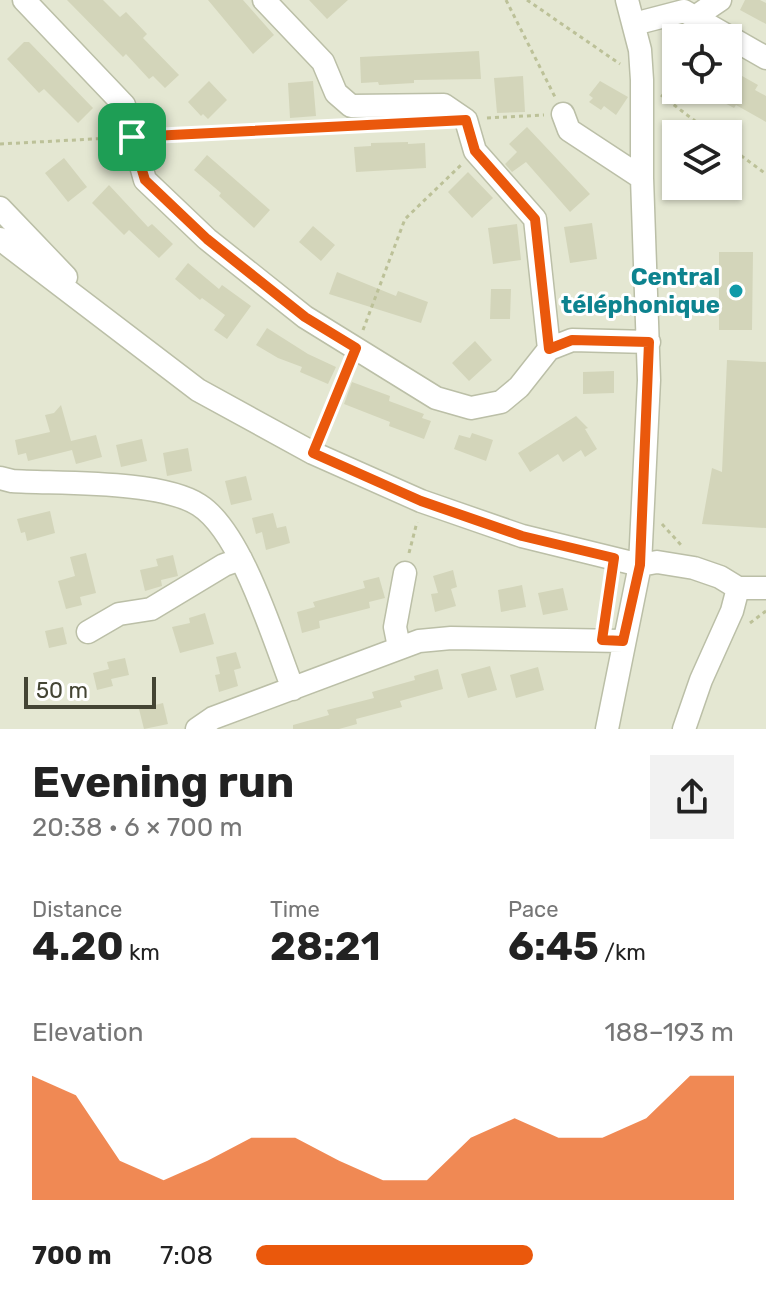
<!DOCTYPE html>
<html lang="en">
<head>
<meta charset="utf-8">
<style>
  :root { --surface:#fff; --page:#f2f2f2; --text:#222; --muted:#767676; --accent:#ea580c }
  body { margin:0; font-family:Rubik,sans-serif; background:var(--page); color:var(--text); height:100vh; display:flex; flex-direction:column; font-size:30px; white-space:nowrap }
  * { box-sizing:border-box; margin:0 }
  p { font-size:26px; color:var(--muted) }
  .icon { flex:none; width:44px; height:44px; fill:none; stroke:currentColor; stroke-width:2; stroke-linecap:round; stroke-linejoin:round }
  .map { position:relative; height:729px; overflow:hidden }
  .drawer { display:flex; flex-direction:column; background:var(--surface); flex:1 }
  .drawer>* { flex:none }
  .fabs { position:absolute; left:662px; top:24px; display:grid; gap:16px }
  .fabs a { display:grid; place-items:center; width:80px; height:80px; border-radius:0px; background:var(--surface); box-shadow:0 2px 6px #0004; font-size:40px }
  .scale { position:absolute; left:24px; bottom:20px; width:132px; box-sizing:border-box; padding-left:8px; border:4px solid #444534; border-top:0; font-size:22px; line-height:28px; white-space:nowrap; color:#444534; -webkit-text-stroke:6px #fff; paint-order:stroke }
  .pin { position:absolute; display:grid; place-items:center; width:68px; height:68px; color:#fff; margin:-34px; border-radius:16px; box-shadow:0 4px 12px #0006 }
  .round { display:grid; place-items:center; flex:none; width:84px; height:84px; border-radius:0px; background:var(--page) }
  .head { display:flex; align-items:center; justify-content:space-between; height:136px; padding:0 32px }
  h1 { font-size:44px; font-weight:700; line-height:60px }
  .metrics { display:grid; grid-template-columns:repeat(3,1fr); gap:12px; height:136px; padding:8px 32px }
  .metrics div { display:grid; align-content:center }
  .metrics b { font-size:40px; font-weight:700 }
  .metrics small { font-size:22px; font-weight:400 }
  .metrics p { font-size:22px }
  .chart { height:224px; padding:16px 32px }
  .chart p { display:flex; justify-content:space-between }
  .chart svg { width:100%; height:144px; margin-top:8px; fill:var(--accent); opacity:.7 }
  ul { padding:0 32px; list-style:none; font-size:26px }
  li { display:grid; grid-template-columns:128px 96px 1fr; align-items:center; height:60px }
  li i { height:20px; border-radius:10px; background:var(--accent) }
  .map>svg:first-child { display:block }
  .residential { fill:#e4e7d2; fill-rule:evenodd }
  .building { fill:#d3d5ba }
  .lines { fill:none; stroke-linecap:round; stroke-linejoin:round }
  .minor-casing { stroke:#bbbfa7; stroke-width:25 }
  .path { stroke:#bcc198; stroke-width:3; stroke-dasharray:4 4; stroke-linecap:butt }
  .minor { stroke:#fff; stroke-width:22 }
  .route-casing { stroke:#fff; stroke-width:16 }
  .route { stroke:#ea580c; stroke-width:10 }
  .culture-dot { fill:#0f9aa8; stroke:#fff; stroke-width:3 }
  .labels { text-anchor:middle; stroke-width:6; stroke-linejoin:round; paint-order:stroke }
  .culture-label { font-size:24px; font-weight:bold; fill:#0d838f; stroke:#fff; text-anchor:end }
</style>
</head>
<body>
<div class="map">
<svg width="766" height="729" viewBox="0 0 766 729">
  <rect width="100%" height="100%" fill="#f1f3e4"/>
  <path class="residential" d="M 0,0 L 766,0 L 766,729 L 0,729 ZM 676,38 L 728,38 L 728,90 L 676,90 ZM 676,134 L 728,134 L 728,186 L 676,186 Z"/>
  <path class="building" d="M 67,0 L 103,0 L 120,17 L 126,12 L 147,34 L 143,38 L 179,75 L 165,88 L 153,76 L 149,79 L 126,54 L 123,57 Z
    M 208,0 L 243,0 L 274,35 L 253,54 Z
    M 309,0 L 348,0 L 327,19 Z
    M 745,0 L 760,0 L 766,3 L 766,24 L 740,10 Z
    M 24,42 L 29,42 L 93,108 L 78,123 L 44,89 L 39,93 L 7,59 Z
    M 479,51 L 481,79 L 414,80 L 414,83 L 379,85 L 378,82 L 361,83 L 360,57 Z
    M 735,72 L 758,85 L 755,90 L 766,96 L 766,122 L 736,105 L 734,108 L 719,100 L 721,97 L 709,90 L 728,90 L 728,74 L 732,77 Z
    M 523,76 L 525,112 L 497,113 L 494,78 Z
    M 209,81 L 227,100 L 208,119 L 203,114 L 201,116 L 188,102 Z
    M 313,81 L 316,116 L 290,118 L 288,83 Z
    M 600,81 L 628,97 L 616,115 L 604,106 L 601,110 L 589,102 L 593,98 L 589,95 Z
    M 527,127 L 590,194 L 570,212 L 526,162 L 512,172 L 505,164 L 517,152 L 509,144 Z
    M 408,142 L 408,144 L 425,143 L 426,168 L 356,172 L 354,147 L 371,146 L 371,143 Z
    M 207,155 L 270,210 L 254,228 L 219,196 L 221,193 L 194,170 Z
    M 64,158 L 87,187 L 68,202 L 45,173 Z
    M 468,172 L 493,198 L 472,218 L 448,192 Z
    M 109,185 L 148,227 L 152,224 L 173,244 L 159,258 L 129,230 L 124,235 L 92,203 Z
    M 592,223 L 597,259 L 570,263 L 564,227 Z
    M 517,224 L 521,260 L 493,264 L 488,228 Z
    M 313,226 L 335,245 L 321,261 L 299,242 Z
    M 719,252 L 753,252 L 752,330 L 719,330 Z
    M 188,263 L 219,289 L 222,285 L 251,306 L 227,339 L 214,330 L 225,315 L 202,298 L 200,300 L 175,279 Z
    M 337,272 L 396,296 L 398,291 L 428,302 L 421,323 L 329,294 Z
    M 491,289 L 511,289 L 510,319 L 490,319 Z
    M 267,328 L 308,354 L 336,367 L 328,384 L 300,372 L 302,367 L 278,358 L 256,345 Z
    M 475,341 L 492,360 L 469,381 L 452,363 Z
    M 727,360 L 766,362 L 766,528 L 702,524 L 712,468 L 722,472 Z
    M 614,371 L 614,393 L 583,394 L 583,372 Z
    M 352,382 L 390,396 L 389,401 L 424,414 L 422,418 L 431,421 L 424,439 L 389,426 L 390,422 L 344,404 Z
    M 61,405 L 71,441 L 96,435 L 102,457 L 76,464 L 72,450 L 28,461 L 26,453 L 18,455 L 15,440 L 50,432 L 45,415 L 54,413 Z
    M 576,416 L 588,428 L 585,429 L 597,449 L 585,457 L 581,450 L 563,462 L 558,454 L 530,472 L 518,453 Z
    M 472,433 L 493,440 L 486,461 L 454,449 L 459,435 L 470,438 Z
    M 142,439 L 147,461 L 121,467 L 116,445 Z
    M 188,448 L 192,471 L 167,476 L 163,453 Z
    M 246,476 L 252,500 L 231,505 L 225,481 Z
    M 50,511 L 55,533 L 27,541 L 25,532 L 21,533 L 17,519 Z
    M 273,513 L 277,528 L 286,526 L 290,543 L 266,550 L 262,532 L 256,534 L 252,518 Z
    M 86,553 L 96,593 L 80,597 L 82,605 L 66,609 L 58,581 L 75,576 L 70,557 Z
    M 173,555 L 178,576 L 161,580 L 162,586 L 145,591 L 140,570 L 158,566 L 156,559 Z
    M 453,570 L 457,587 L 451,589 L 456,606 L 435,612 L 431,594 L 438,593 L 433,576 Z
    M 379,577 L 385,598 L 369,602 L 370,608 L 319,621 L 320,628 L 302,633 L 297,612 L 315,607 L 313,602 L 365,588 L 363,581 Z
    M 522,585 L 526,607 L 501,612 L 498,590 Z
    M 563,588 L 568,610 L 543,615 L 538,593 Z
    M 205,613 L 214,644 L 180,653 L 172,627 L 190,623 L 189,618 Z
    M 63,627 L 67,644 L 49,648 L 45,631 Z
    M 236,652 L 241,668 L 234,670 L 238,686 L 219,692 L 215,675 L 220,674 L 216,657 Z
    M 125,658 L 129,675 L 111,679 L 113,686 L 97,690 L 93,673 L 109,669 L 107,662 Z
    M 490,666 L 497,690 L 468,698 L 461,674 Z
    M 538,667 L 544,690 L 516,698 L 510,675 Z
    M 438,669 L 443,689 L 400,701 L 402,707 L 356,719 L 357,724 L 339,729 L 293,729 L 293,725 L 329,715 L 327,710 L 374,698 L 372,692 L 415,680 L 414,676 Z
    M 163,703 L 168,724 L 144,729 L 139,709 Z"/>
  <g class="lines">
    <g class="minor-casing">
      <path id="minor" d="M 24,0 L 124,105 L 145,180 L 207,239 L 305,317 L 436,398 L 471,408 L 501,402 L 519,387 L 549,349 L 572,340 L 649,342
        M 264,0 L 323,62 L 336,93 L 351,106 L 444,105 L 466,120 L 475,151 L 535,219 L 549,349
        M 695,17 L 720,0
        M 634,24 L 684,11 L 766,58
        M 563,114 L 569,130 L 642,178
        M 0,208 L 66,277
        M 0,239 L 198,390 L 313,453 L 421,501 L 522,536 L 640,565 L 657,562 L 694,568 L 720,577 L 738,588 L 766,588
        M 0,478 L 12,481 C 60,484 160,480 199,505 C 242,532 274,641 293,689
        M 88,632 L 119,614 L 151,609 L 224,565 L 241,559
        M 399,647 L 395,627 L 405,573
        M 197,729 L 213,718 L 419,641 L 451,638 L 623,641
        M 607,729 L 640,565 L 649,380 L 642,178 L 642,80 L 640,50 L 627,0
        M 684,729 L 701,680 L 732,611 L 738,588"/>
    </g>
    <path class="path" d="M 506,0 L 555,97
      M 527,0 L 620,64
      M 661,95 L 712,134
      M 487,118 L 544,115
      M 152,136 L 348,126
      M 0,144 L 112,138
      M 728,146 L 766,174
      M 363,330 L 405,219 L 461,165
      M 321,434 L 348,367
      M 662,524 L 681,545
      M 409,553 L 417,522
      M 605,623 L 611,579
      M 750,623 L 766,611"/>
    <use href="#minor" class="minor"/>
  </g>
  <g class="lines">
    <g class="route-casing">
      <path id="route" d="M 466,120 L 475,151 L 535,219 L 549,349 L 572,340 L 649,342 L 640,565 L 623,641 L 602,640 L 614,558 L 522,536 L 421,501 L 313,453 L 356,348 L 305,317 L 207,239 L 145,180 L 132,137 Z"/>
    </g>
    <use href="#route" class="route"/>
  </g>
  <circle class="culture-dot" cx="736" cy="291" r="8"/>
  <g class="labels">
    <g class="culture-label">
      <text x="720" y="285">Central<tspan x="720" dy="28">téléphonique</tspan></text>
    </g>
  </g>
</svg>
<div class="fabs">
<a><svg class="icon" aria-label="locate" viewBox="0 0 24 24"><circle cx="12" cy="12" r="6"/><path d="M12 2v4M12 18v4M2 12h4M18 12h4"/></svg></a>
<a><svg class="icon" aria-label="layers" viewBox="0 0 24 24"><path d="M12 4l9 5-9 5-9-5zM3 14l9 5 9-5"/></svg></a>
</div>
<div class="scale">50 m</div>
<div class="pin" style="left:132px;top:137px;background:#1e9e55"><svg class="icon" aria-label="arrive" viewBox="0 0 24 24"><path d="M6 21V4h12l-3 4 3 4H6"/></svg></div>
</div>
<section class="drawer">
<div class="head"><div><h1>Evening run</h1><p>20:38 · 6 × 700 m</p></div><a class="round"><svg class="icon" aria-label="share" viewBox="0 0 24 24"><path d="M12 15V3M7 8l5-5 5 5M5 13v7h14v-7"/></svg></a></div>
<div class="metrics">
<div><p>Distance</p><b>4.20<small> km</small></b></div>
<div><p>Time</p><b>28:21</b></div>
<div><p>Pace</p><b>6:45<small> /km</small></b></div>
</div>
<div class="chart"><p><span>Elevation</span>188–193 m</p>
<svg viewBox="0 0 160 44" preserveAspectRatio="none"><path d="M0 44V6L10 12L20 32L30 38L40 32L50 25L60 25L70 32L80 38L90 38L100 25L110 19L120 25L130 25L140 19L150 6L160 6V44z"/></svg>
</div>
<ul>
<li><b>700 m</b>7:08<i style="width:58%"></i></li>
</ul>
</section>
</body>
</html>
